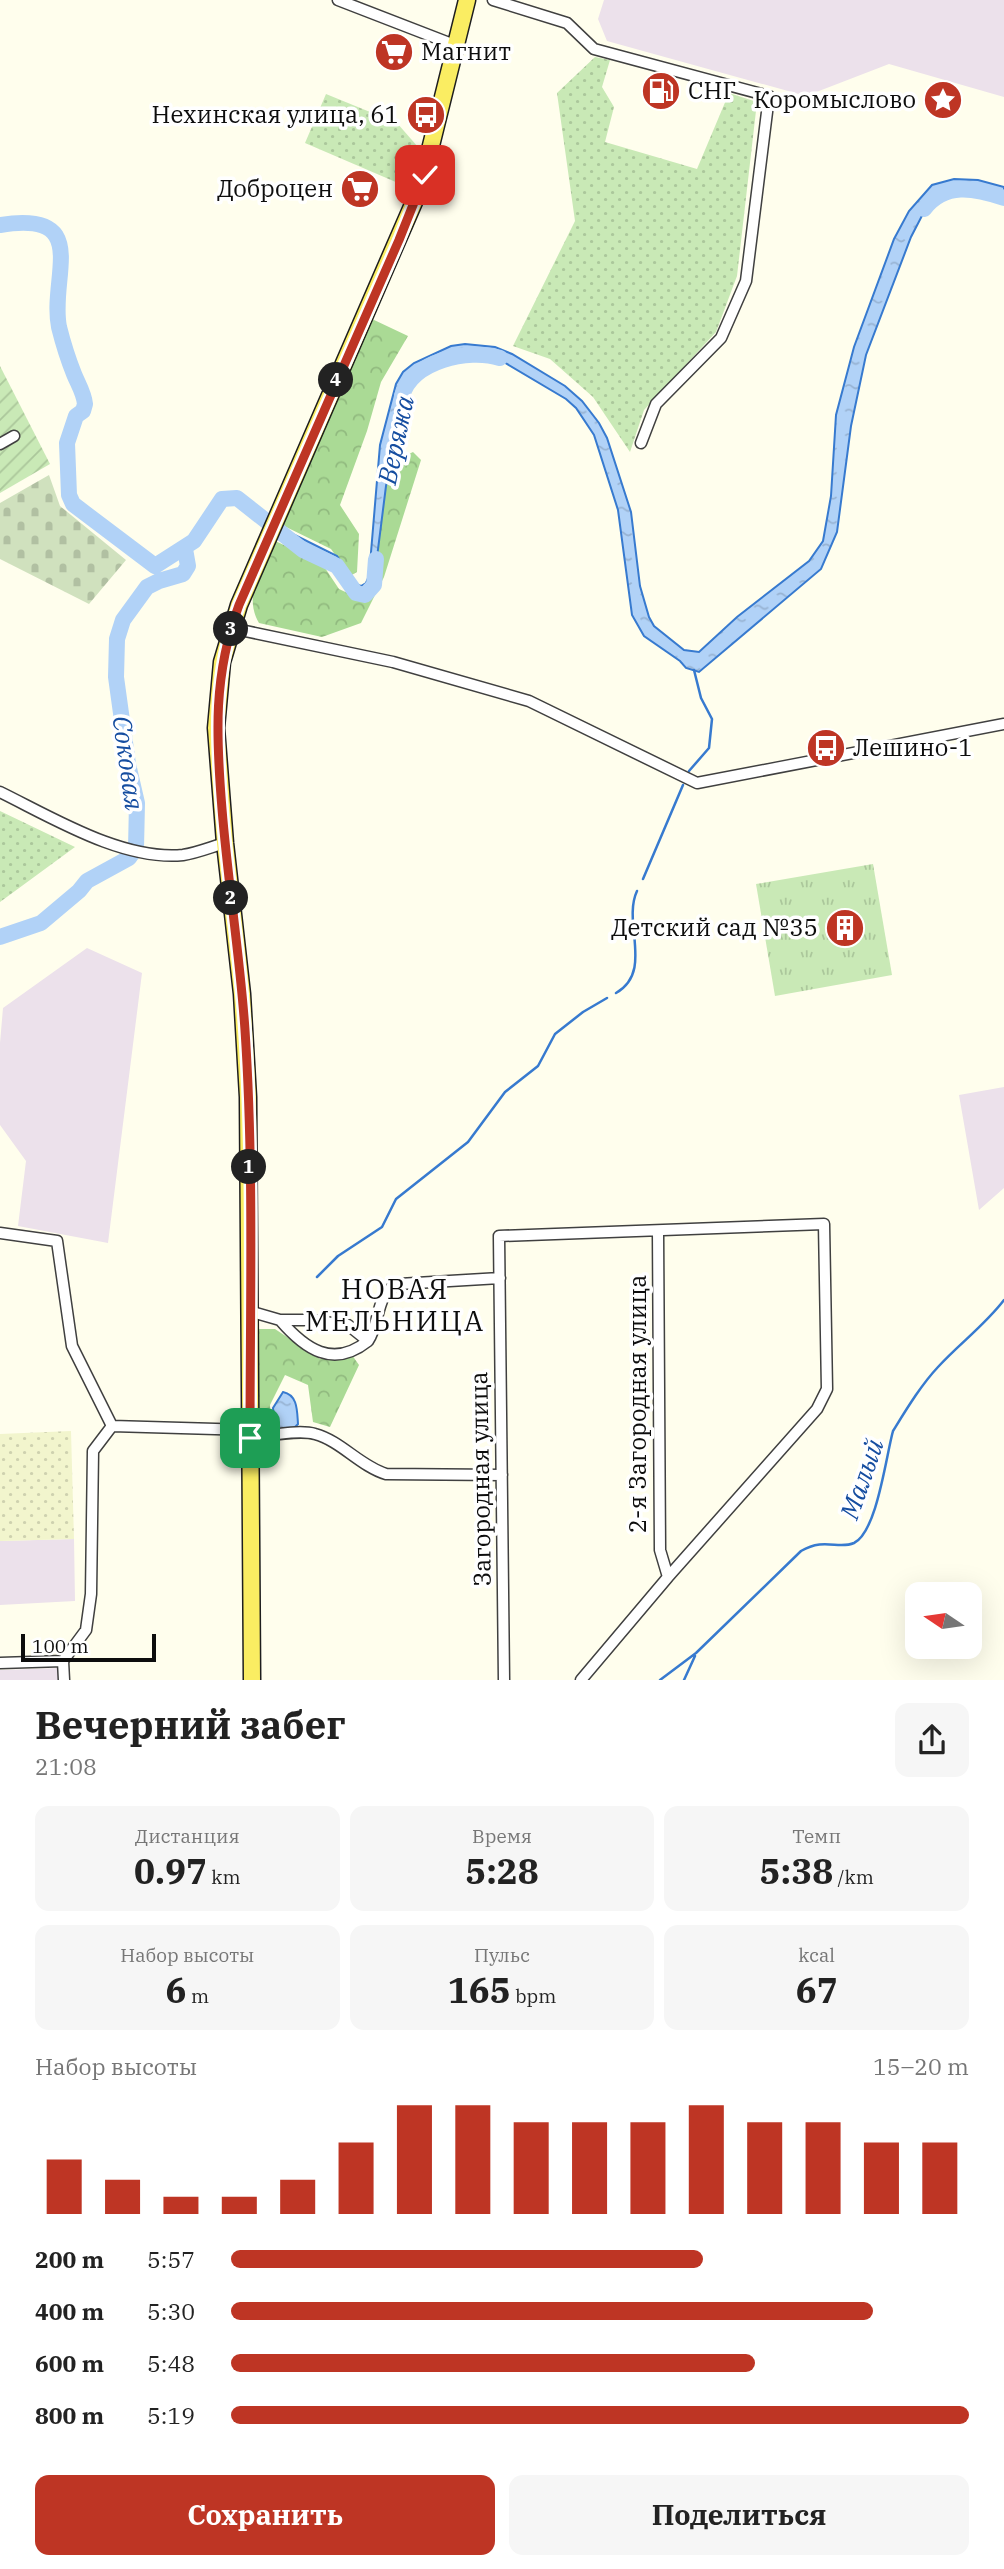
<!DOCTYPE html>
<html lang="ru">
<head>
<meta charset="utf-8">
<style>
  :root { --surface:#fff; --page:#f6f6f6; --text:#222; --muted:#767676; --accent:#be3524 }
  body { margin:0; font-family:"IBM Plex Serif",serif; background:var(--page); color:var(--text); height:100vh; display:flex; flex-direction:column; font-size:26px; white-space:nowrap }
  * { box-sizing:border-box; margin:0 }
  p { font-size:23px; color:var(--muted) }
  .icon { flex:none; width:38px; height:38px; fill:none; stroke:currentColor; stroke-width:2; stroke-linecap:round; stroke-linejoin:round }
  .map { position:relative; height:1680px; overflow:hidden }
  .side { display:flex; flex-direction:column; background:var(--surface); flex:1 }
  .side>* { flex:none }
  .needle { width:46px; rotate:283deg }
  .fabs { position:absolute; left:905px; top:1582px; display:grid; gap:14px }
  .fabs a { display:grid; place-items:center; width:77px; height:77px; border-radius:14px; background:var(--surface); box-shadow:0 7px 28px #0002; font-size:35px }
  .scale { position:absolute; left:21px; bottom:18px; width:135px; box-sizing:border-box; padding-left:7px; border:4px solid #0d0d0d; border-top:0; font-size:19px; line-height:24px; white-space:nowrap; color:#0d0d0d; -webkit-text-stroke:5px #fff; paint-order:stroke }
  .pin { position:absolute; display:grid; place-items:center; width:60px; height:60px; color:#fff; margin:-30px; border-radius:14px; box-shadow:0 4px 10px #0006 }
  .km { position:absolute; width:35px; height:35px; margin:-18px; border-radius:50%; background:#222; color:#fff; font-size:19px; line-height:35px; text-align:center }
  .round { display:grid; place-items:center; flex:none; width:74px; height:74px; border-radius:14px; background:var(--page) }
  .summary { display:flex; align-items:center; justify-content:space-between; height:119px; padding:0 35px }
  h1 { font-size:38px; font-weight:800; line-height:52px }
  .stats { display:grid; grid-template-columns:repeat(3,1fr); gap:10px; height:119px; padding:7px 35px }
  .stats div { display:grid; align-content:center; border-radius:14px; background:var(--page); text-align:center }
  .stats b { font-size:35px; font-weight:800 }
  .stats small { font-size:19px; font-weight:400 }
  .stats p { font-size:19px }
  .chart { height:196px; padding:14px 35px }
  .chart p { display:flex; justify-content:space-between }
  .chart svg { width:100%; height:126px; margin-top:7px; stroke:var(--accent); stroke-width:6 }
  .cta { display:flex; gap:14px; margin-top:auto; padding:14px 35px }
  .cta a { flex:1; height:80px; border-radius:14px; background:var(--accent); color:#fff; font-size:28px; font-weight:800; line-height:80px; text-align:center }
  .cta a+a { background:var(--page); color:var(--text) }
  ul { padding:0 35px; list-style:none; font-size:23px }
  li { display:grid; grid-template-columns:112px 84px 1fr; align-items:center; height:52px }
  li i { height:18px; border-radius:9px; background:var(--accent) }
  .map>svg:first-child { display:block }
  .industrial { fill:#ece1eb }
  .farmland { fill:url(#farmland-dots) }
  .grass { fill:url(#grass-dots) }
  .forest { fill:url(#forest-crowns) }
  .cemetery { fill:url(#cemetery-stones) }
  .park { fill:url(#park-tufts) }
  .garden { fill:url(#garden-furrows) }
  .water { fill:url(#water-ripples); stroke:#377acf; stroke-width:2 }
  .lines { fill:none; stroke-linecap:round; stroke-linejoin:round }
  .stream { stroke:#377acf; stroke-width:2.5 }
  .river { stroke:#b1d2f7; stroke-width:16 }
  .street-casing { stroke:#404040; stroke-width:13 }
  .primary-casing { stroke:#1e1e1e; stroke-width:19 }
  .street { stroke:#fff; stroke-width:10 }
  .primary { stroke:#faed62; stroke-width:16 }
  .route-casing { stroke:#fff; stroke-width:14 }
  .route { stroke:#be3524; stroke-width:9 }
  .labels { text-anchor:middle; stroke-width:7; stroke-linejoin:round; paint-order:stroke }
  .poi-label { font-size:24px; fill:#0d0d0d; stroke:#fff; text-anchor:end }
  .street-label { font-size:24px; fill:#0d0d0d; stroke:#fff }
  .water-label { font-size:26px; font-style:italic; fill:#154da0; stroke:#fff }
  .quarter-label { font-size:28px; letter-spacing:2px; fill:#0d0d0d; stroke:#fff }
</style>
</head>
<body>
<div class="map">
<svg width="1004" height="1680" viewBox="0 0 1004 1680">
  <defs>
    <pattern id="farmland-dots" width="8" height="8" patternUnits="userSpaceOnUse" patternTransform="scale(1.75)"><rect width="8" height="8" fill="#f2f5cd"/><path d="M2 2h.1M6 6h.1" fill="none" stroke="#ced1af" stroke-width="1.8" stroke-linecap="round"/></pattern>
    <pattern id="grass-dots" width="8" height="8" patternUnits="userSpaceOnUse" patternTransform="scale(1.75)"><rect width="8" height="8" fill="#c9e9b6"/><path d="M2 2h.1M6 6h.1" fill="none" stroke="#abc79b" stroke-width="1.8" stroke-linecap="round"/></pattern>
    <pattern id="forest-crowns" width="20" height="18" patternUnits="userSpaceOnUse" patternTransform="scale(1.75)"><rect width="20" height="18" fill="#aada95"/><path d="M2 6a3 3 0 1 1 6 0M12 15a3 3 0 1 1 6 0" fill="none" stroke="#91ba7f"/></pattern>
    <pattern id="cemetery-stones" width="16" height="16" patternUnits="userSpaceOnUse" patternTransform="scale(1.75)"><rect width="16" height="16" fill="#d0e1be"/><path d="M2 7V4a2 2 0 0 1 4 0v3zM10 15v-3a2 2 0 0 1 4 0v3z" fill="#b1c0a2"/></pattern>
    <pattern id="park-tufts" width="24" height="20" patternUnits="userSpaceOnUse" patternTransform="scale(1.75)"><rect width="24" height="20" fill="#c9e9b6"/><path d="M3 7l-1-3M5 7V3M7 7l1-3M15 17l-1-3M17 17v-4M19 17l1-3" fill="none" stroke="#abc79b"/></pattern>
    <pattern id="garden-furrows" width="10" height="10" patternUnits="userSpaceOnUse" patternTransform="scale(1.75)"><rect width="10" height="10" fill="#c9e9b6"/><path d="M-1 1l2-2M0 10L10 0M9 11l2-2" fill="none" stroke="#abc79b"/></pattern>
    <pattern id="water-ripples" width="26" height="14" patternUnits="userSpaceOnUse" patternTransform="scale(1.75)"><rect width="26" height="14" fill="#b1d2f7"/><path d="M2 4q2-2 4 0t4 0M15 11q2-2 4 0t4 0" fill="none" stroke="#97b3d3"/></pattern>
  </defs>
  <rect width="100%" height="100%" fill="#fffeed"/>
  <path class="industrial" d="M 604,0 L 1004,0 L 1004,97 L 889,64 L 806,96 L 607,41 L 598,19 Z
    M 87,948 L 142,973 L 108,1243 L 18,1226 L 26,1161 L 0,1125 L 0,1043 L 3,1008 Z
    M 1004,1087 L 1004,1188 L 979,1210 L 959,1095 Z
    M 74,1539 L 75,1601 L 0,1605 L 0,1541 Z
    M 58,1668 L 59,1680 L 0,1680 L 0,1670 Z"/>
  <path class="farmland" d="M 71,1431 L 74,1539 L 0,1541 L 0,1434 Z"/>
  <path class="grass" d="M 595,57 L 610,60 L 602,87 L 614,107 L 605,142 L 697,169 L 729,93 L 757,102 L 737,276 L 716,332 L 644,410 L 630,452 L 593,397 L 550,359 L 513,346 L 575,221 L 557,93 Z
    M 326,94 L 397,123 L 418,147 L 405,186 L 305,143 Z
    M 0,811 L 75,847 L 0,902 Z"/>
  <path class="forest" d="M 372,319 L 408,336 L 381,382 L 367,431 L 340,505 L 359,534 L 357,572 L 350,576 L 331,549 L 282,525 Z
    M 413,452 L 421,460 L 384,577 L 361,623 L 322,637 L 259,623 C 243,597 261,565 273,540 L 321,562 L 339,589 L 356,597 L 373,578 L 388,464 Z
    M 258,1329 L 275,1329 L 320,1359 L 352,1355 L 359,1365 L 330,1427 L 313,1422 L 308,1385 L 285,1375 L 270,1405 L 271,1428 L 257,1429 L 255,1335 Z"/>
  <path class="cemetery" d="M 49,475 L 60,506 L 126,560 L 89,604 L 0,559 L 0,503 Z"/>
  <path class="park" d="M 873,864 L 892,975 L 775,996 L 756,884 Z"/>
  <path class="garden" d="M 0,366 L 50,464 L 0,493 Z"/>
  <path class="water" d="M 954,179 L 978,180 L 1004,187 L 1004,199 L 973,190 L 940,193 L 927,206 L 911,237 L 866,355 L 851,426 L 837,532 L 821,569 L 699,672 L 686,668 L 680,661 L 644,636 L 632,615 L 618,510 L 594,435 L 576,408 L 566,399 L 502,361 L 477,355 L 455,358 L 429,367 L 413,376 L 407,386 L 386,486 L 374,581 C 368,588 362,594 353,590 L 336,566 L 283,539 L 287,531 L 337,556 L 356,584 L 361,586 L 366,583 L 369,576 L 380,445 L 396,384 L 403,372 L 414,363 L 451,346 L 465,344 L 495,347 L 512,354 L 565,386 L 582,401 L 599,423 L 607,438 L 631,512 L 640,586 L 649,617 L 654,626 L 684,650 L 699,652 L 737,617 L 809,561 L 823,541 L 831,496 L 836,415 L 854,347 L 894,239 L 909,211 L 932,185 Z
    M 283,1392 C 298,1395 297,1411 298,1424 L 292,1430 L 280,1430 L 275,1426 L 273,1408 Z"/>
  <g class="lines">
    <path class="stream" d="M 689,771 L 709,748 L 712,719 L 701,698 L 694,670
      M 643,879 L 683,785
      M 616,993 C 654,971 622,923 637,891
      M 317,1277 L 338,1256 L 382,1227 L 396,1199 L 468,1142 L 505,1092 L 538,1066 L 555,1034 L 583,1012 L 607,998
      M 660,1680 L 696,1653 L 801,1551 C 825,1537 838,1550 854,1543 C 877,1532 886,1456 893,1431 C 906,1410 921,1385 938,1367 C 959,1344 985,1325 1004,1300
      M 684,1680 L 695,1656"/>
    <path class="river" d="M 924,209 C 945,182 974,188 1004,198
      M 0,225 C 93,210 49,277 59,327 C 63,343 68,359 74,374 C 78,384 84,393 85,404 L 83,411 L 76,416 L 67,443 L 69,495 L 73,504 L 155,566 L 194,541 L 222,499 L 237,498 L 303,550 L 337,566 L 356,593 L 365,595 L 374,585 L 376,559
      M 402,396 C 412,361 468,348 500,358
      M 0,937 L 41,923 L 79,891 L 87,881 L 129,858 L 136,848 L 137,803 L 128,764 L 116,677 L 117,639 L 123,620 L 147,587 L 159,581 L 183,574 L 188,566 L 185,549"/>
    <g class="street-casing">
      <path id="street" d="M 338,0 L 457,46
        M 493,0 L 567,23 L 594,49 L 769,96 L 746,281 L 721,338 L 656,404 L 641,443
        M 0,444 L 14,436
        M 231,628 L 393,662 L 529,701 L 697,783 L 1004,724
        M 0,792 C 53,818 123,861 183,855 C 197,853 211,847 225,843
        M 658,1231 L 660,1550 L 668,1577
        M 0,1233 L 57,1241 L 72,1346 L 112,1426 L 93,1451 L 91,1594 L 86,1630 L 63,1661 L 64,1680
        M 249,1311 L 280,1320 L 308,1320 L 348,1325 L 368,1341 C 381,1322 375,1292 399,1284 L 500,1278
        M 280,1320 C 305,1349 333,1369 368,1341
        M 112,1426 L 250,1430
        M 250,1438 C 267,1436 299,1429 315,1434 C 341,1441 360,1466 386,1474 L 502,1475
        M 0,1663 L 63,1661
        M 504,1680 L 499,1236 L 824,1224 L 827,1389 L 817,1409 L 668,1577 L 581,1680"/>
    </g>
    <g class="primary-casing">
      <path id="primary" d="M 252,1680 L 248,1097 L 242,994 L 225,843 L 216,728 L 222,662 L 239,605 L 421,186 L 467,0"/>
    </g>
    <use href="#street" class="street"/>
    <use href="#primary" class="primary"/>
  </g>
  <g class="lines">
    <g class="route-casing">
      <path id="route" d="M 250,1438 C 250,1302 254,1165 245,1030 C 240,956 228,883 222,809 C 216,736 213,675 239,605 L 399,240 L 425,175"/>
    </g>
    <use href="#route" class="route"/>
  </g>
  <defs>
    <g id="supermarket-disc" transform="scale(2.0125)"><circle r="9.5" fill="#be3524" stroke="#fff"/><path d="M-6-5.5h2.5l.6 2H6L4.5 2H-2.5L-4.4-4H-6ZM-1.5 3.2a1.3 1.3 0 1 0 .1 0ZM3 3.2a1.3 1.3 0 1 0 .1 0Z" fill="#fff"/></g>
    <g id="fuel-disc" transform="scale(2.0125)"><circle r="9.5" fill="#be3524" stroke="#fff"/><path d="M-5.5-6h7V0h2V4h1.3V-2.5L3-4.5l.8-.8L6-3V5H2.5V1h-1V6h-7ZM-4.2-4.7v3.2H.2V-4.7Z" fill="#fff"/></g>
    <g id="sight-disc" transform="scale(2.0125)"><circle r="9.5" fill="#be3524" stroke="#fff"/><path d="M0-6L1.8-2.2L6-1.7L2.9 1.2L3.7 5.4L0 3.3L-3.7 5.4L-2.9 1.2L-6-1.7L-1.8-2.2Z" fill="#fff"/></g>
    <g id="bus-disc" transform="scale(2.0125)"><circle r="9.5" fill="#be3524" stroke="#fff"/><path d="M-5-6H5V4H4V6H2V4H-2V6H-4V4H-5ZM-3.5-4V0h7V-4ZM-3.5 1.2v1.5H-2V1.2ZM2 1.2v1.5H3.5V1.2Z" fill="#fff"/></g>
    <g id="building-disc" transform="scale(2.0125)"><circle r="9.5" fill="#be3524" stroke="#fff"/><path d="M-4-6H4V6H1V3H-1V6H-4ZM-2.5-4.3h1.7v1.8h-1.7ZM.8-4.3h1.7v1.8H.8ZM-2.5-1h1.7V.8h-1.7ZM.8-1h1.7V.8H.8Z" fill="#fff"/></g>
  </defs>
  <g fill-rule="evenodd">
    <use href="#supermarket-disc" x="394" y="52"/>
    <use href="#fuel-disc" x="661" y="91"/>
    <use href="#sight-disc" x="943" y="100"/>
    <use href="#bus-disc" x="426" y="115"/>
    <use href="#supermarket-disc" x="360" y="189"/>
    <use href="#bus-disc" x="826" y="748"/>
    <use href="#building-disc" x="845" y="928"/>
  </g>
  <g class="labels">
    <g class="poi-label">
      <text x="421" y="60" text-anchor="start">Магнит</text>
      <text x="688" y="99" text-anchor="start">СНГ</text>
      <text x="916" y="108">Коромыслово</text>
      <text x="399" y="123">Нехинская улица, 61</text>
      <text x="333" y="197">Доброцен</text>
      <text x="853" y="756" text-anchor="start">Лешино-1</text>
      <text x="818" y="936">Детский сад №35</text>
    </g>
    <g class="street-label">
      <text transform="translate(638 1404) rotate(-90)" y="8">2-я Загородная улица</text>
      <text transform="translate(481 1479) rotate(-91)" y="8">Загородная улица</text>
    </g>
    <g class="water-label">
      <text transform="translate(396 440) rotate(-78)" y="9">Веряжа</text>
      <text transform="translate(128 763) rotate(82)" y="9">Соковая</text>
      <text transform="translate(862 1479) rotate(-71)" y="9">Малый</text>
    </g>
    <g class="quarter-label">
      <text x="395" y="1299">НОВАЯ<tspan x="395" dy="32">МЕЛЬНИЦА</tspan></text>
    </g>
  </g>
</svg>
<div class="fabs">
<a><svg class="needle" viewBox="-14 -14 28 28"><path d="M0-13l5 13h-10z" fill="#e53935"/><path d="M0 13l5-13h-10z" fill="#767676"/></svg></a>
</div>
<div class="scale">100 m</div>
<div class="pin" style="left:250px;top:1438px;background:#1e9e55"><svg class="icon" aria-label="arrive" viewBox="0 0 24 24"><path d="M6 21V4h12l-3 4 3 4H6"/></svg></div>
<div class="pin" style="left:425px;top:175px;background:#d93025"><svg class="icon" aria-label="check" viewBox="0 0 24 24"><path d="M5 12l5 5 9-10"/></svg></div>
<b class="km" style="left:249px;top:1167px">1</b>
<b class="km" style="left:231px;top:898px">2</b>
<b class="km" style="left:231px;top:629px">3</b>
<b class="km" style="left:336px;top:380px">4</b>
</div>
<section class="side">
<div class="summary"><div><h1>Вечерний забег</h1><p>21:08</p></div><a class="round"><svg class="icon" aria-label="share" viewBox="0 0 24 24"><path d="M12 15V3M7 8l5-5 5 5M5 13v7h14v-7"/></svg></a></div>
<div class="stats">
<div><p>Дистанция</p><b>0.97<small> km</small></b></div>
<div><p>Время</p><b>5:28</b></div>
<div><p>Темп</p><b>5:38<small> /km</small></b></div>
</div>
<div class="stats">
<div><p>Набор высоты</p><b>6<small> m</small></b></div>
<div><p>Пульс</p><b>165<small> bpm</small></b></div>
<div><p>kcal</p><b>67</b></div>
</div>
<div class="chart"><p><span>Набор высоты</span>15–20 m</p>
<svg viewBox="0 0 160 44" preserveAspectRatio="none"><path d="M5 44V25M15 44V32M25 44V38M35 44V38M45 44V32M55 44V19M65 44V6M75 44V6M85 44V12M95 44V12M105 44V12M115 44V6M125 44V12M135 44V12M145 44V19M155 44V19"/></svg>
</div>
<ul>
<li><b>200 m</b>5:57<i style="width:64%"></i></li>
<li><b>400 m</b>5:30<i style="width:87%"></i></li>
<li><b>600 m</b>5:48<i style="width:71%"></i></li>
<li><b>800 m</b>5:19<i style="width:100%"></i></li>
</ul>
<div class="cta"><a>Сохранить</a><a>Поделиться</a></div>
</section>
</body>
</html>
